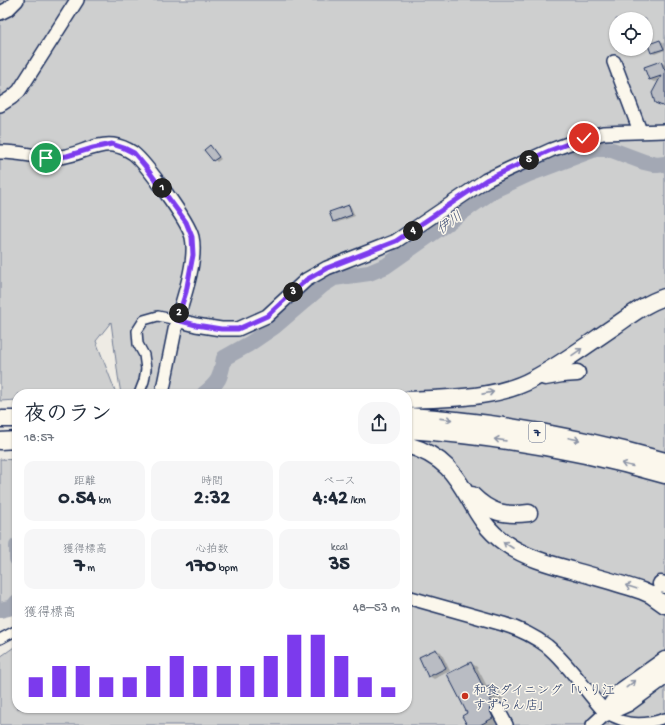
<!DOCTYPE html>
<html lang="ja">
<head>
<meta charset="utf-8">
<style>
  :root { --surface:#fff; --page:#f6f6f7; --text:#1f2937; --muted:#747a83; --accent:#7c3aed }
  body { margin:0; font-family:"Gochi Hand","Klee One",sans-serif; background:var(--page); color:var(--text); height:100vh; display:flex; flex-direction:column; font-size:15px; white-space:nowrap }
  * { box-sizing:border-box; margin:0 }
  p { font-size:13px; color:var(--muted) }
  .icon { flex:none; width:22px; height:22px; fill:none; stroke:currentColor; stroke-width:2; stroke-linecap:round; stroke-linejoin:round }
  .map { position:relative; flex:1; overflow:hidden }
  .drawer { position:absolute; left:12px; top:389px; width:400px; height:324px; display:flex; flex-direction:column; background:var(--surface); border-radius:16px; box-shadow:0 1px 3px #0004 }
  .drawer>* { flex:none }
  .buttons { position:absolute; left:609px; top:12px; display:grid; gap:8px }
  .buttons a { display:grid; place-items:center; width:44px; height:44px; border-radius:50%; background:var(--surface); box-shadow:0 1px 3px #0004; font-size:20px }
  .pin { position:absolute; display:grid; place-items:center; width:34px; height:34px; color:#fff; margin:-17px; border:2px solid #fff; border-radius:50%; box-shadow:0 1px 4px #0007 }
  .km { position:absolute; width:20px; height:20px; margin:-10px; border-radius:50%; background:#222; color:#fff; font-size:11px; line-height:20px; text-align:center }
  .round { display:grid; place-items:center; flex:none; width:42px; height:42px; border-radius:16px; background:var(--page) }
  .head { display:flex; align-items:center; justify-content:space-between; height:68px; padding:0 12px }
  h1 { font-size:22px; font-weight:700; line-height:30px }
  .figures { display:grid; grid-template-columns:repeat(3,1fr); gap:6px; height:68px; padding:4px 12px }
  .figures div { display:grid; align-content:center; border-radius:10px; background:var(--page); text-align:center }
  .figures b { font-size:20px; font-weight:700 }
  .figures small { font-size:11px; font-weight:400 }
  .figures p { font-size:11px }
  .chart { height:112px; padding:8px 12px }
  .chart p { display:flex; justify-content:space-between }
  .chart svg { width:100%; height:72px; margin-top:4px; stroke:var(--accent); stroke-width:6 }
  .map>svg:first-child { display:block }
  .green { fill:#cecfcf; stroke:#747f96; fill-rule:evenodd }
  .shadow { fill:#0003 }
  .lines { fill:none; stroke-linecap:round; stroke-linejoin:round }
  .river { stroke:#a3a8b4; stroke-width:16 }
  .building { fill:#b9bcc3; stroke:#1b2f5e }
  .street-casing { stroke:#1b2f5e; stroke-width:12 }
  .secondary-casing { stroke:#1b2f5e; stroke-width:16 }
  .highway-casing { stroke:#1b2f5e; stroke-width:19 }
  .street { stroke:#fbf7ec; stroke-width:9 }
  .secondary { stroke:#fbf7ec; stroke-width:13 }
  .highway { stroke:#fbf7ec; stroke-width:16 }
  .oneway { stroke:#8b93a5 }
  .route-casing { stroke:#fff; stroke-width:8 }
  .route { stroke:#7c3aed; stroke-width:5 }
  .poi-dot { fill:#c8321e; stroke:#fbf7ec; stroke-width:1.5 }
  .labels { text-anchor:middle; stroke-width:3; stroke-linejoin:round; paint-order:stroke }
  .shield { fill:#fbf7ec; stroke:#5e6b89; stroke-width:1 }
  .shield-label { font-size:12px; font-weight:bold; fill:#1b2f5e }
  .poi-label { font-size:13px; fill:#1b2f5e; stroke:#fbf7ec; text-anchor:start }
  .water-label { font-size:14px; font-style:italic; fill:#445378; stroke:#fbf7ec }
</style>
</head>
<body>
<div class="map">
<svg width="665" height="725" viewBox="0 0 665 725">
  <rect width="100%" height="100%" fill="#eeebe4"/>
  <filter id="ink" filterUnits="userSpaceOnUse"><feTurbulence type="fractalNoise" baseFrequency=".025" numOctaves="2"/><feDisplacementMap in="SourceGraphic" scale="8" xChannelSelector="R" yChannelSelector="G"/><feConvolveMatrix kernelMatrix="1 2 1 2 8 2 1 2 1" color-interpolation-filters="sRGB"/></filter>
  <g filter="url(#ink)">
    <path class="green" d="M 0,0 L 665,0 L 665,725 L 0,725 L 0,657 L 17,645 L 17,708 L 407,708 L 407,394 L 121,394 L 118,376 L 111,322 L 96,341 L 116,393 L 99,394 L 17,394 L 17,400 L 0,401 ZM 616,19 L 646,19 L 646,49 L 616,49 Z
      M 0,459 L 17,460 L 17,607 L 0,617 Z"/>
    <path class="shadow" d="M 660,41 L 663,42 L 665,50 L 655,54 L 652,53 L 650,45 Z
      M 661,62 L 665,65 L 665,107 L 660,80 L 654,82 L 650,80 L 646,67 Z
      M 210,146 L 221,159 L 217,162 L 205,150 Z
      M 348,206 L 351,207 L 355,216 L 336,223 L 334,221 Z
      M 436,650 L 441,652 L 450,671 L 434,679 L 429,676 Z
      M 471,663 L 477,667 L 488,688 L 492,686 L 498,689 L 503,699 L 495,703 L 498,709 L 499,722 L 493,725 L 468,725 Z"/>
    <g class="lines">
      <path class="river" d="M 204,394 C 220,381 220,378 224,358 L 249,344 L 274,327 L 323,285 L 334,278 L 369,273 L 386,266 L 494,190 L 529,174 L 598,148 L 612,150 L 644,162 L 657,165 L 665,164
        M 17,546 L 17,559
        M 0,610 L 13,607 L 17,602"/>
    </g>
    <path class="building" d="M 660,40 L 664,49 L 651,53 L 648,45 L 649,44 Z
      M 661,61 L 664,69 L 665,68 L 665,107 L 655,103 L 652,93 L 661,76 L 649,80 L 644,67 Z
      M 210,145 L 219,157 L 213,161 L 204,150 Z
      M 349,205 L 352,215 L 333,222 L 329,212 Z
      M 436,649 L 446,668 L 428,677 L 419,657 Z
      M 471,662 L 484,689 L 492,685 L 497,695 L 489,699 L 492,705 L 490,710 L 493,718 L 480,725 L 467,725 L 462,716 L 467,713 L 447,674 Z"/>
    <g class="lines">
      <g class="street-casing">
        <path id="street" d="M 139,394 L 144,381 L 146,369 L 144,355 L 138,344 L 137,331 L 144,320 L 158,316 L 177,320
          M 0,639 L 17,630
          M 606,713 C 624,725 645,725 665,718"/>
      </g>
      <g class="secondary-casing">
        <path id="secondary" d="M 0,13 L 8,9 L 17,0
          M 614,62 L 640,131
          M 0,105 L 11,98 L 19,91 L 77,0
          M 0,152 C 22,151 44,161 66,156 C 81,153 98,143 113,145 C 120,146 127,149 133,153 C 146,163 188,221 192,237 C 197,260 184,297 177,320 L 196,325 L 221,329 L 238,329 L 267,316 L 306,280 L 327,268 L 396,241 L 486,180 L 509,169 L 551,150 L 584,138 L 603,133 L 665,131
          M 162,394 L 177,320
          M 407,597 L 503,624 C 519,629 534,636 547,646 C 570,665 586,692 606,713 L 593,725
          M 498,710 L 506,725"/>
      </g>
      <g class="highway-casing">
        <path id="highway" d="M 545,377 L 562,374 L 577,373
          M 407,400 C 447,398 497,399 533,379 C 562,364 588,344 615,326 C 631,315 646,303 665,297
          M 407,416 C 494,421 581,437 665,461
          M 0,419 L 17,419
          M 407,430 C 494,436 581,451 665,475
          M 0,441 L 17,440
          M 407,445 C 471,463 461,512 505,543 C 524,557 549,564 572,570 C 595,577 619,583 642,591 L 651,595 L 665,605
          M 472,495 C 490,513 504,516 529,513
          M 661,584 L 665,585
          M 606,713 L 620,692 L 665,660
          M 606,713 L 628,703 L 665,676"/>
      </g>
      <use href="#street" class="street"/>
      <use href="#secondary" class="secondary"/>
      <use href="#highway" class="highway"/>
    </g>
    <defs><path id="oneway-shaft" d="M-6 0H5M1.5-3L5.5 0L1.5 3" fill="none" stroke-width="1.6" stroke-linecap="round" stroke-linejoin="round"/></defs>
    <g class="oneway">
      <use href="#oneway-shaft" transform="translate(577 352) rotate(-35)"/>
      <use href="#oneway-shaft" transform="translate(488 393) rotate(-11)"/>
      <use href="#oneway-shaft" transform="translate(446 419) rotate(6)"/>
      <use href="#oneway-shaft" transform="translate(574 439) rotate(12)"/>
      <use href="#oneway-shaft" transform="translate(500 440) rotate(-172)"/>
      <use href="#oneway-shaft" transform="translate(627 465) rotate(-165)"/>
      <use href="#oneway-shaft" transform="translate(508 545) rotate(-147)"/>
      <use href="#oneway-shaft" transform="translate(631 587) rotate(-162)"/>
      <use href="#oneway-shaft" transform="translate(631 684) rotate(-38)"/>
    </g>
  </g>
  <g class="lines" filter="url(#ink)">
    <g class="route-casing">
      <path id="route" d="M 46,158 L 67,156 L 93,148 L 112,144 L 124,148 L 134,153 L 145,166 L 186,222 L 192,237 L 193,255 L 186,292 L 177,320 L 196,325 L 221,329 L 238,329 L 267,316 L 306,280 L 327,268 L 396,241 L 486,180 L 509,169 L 551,150 L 584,138"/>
    </g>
    <use href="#route" class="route"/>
  </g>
  <circle class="poi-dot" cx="465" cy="696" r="4"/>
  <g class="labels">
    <rect class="shield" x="529" y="422" width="16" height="20" rx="3"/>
    <g class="shield-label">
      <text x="537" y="436">7</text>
    </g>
    <g class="poi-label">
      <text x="473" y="694">和食ダイニング「いり江<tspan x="473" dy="15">すずらん店」</tspan></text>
    </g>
    <g class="water-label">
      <text transform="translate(449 222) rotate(-35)" y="5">伊川</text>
    </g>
  </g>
</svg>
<div class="buttons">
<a><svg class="icon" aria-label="locate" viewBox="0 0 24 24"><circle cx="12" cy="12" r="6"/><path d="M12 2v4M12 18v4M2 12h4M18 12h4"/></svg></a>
</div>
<div class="pin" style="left:46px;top:158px;background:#1e9e55"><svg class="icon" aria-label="arrive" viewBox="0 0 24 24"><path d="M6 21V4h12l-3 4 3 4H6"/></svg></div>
<div class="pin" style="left:584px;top:138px;background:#d93025"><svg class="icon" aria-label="check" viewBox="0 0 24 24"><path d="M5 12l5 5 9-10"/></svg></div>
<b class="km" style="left:162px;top:188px">1</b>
<b class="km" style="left:179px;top:313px">2</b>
<b class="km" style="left:293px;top:292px">3</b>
<b class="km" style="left:413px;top:231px">4</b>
<b class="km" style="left:529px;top:160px">5</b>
<section class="drawer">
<div class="head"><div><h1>夜のラン</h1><p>18:57</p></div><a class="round"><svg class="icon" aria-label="share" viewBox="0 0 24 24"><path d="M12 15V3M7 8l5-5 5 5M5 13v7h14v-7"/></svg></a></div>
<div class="figures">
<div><p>距離</p><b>0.54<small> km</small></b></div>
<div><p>時間</p><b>2:32</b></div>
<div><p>ペース</p><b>4:42<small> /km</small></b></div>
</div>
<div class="figures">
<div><p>獲得標高</p><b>7<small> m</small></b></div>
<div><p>心拍数</p><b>170<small> bpm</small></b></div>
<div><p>kcal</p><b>35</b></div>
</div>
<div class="chart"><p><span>獲得標高</span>48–53 m</p>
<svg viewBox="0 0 160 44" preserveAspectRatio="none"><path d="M5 44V32M15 44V25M25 44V25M35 44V32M45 44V32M55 44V25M65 44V19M75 44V25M85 44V25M95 44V25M105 44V19M115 44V6M125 44V6M135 44V19M145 44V32M155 44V38"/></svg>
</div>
</section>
</div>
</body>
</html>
